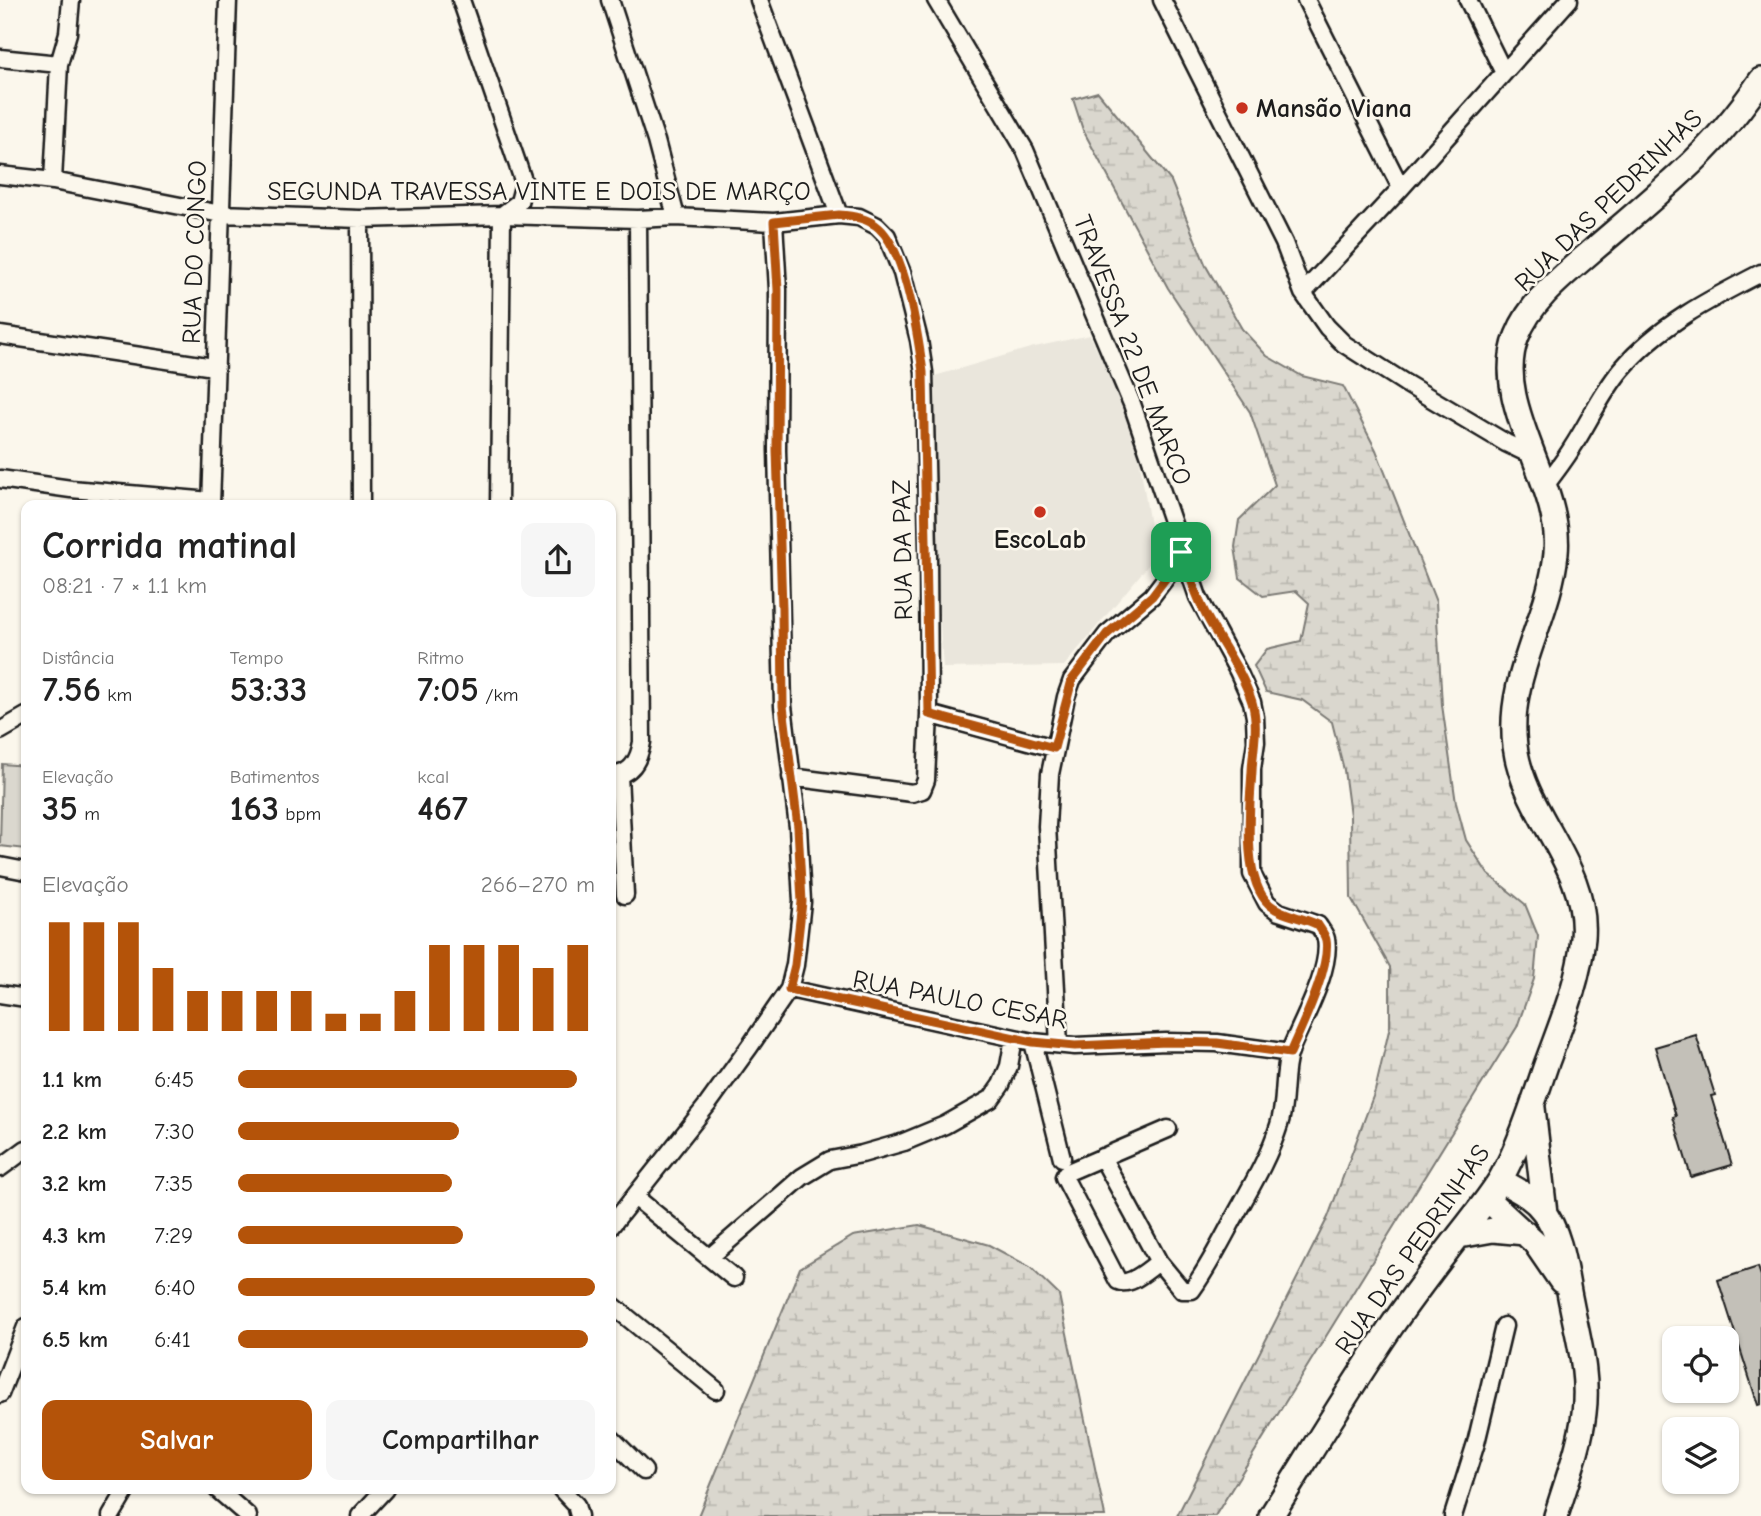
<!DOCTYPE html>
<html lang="pt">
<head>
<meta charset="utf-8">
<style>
  :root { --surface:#fff; --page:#f6f6f6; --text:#222; --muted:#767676; --accent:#b45309 }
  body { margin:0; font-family:"Comic Neue",sans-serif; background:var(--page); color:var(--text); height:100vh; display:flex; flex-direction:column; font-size:26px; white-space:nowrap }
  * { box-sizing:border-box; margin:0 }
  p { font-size:23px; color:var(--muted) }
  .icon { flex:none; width:38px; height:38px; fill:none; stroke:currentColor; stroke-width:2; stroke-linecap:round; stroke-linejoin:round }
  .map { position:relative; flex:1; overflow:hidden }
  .details { position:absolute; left:21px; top:500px; width:595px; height:994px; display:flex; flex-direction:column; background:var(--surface); border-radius:14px; box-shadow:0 2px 5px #0004 }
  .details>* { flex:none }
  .tools { position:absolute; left:1662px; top:1326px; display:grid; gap:14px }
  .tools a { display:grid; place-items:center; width:77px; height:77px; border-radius:14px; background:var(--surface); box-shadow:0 2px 5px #0004; font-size:35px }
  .pin { position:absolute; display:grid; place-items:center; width:60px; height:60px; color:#fff; margin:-30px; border-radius:14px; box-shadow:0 4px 10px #0006 }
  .round { display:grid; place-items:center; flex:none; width:74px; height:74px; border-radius:14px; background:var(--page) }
  .summary { display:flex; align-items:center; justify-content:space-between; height:119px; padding:0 21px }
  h1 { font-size:38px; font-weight:700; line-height:52px }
  .stats { display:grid; grid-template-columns:repeat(3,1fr); gap:10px; height:119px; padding:7px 21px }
  .stats div { display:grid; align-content:center }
  .stats b { font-size:35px; font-weight:700 }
  .stats small { font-size:19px; font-weight:400 }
  .stats p { font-size:19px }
  .chart { height:196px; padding:14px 21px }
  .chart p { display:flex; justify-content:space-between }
  .chart svg { width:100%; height:126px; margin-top:7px; stroke:var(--accent); stroke-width:6 }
  .primary-button { display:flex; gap:14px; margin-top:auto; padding:14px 21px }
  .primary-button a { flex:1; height:80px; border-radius:14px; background:var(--accent); color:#fff; font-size:28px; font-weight:700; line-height:80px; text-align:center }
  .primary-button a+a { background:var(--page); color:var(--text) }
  ul { padding:0 21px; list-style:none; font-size:23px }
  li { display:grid; grid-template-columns:112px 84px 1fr; align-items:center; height:52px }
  li i { height:18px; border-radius:9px; background:var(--accent) }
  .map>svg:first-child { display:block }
  .built { fill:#eae6dc }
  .grass { fill:#dad7ce; stroke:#7b7a75; stroke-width:2 }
  .wetland { fill:url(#wetland-marsh); stroke:#7b7a75; stroke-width:2 }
  .building { fill:#c3c0b8; stroke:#1c1c1c; stroke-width:2 }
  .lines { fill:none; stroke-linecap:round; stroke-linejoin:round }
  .street-casing { stroke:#1c1c1c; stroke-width:21 }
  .secondary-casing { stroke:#1c1c1c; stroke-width:28 }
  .street { stroke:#fbf7ec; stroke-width:16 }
  .secondary { stroke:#fbf7ec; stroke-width:23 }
  .route-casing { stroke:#fff; stroke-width:14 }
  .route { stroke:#b45309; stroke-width:9 }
  .poi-dot { fill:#c8321e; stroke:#fbf7ec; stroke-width:2.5 }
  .labels { text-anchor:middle; stroke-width:5; stroke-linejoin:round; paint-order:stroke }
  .poi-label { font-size:26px; font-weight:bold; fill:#1c1c1c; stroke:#fbf7ec; text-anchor:start }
  .street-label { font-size:26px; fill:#1c1c1c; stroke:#fbf7ec }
</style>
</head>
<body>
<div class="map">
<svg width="1761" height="1516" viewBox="0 0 1761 1516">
  <defs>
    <pattern id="wetland-marsh" width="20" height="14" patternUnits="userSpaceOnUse" patternTransform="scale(1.75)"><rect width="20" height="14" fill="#dad7ce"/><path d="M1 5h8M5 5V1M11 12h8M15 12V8" fill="none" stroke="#bab8b0"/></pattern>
  </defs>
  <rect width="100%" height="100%" fill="#fbf7ec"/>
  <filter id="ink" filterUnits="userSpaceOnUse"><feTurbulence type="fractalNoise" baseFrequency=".0143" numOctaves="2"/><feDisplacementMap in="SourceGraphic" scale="14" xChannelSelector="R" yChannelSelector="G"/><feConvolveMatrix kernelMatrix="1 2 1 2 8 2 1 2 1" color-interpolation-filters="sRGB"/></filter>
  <g filter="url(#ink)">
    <path class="built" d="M 1090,335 L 1135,432 L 1155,557 L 1064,666 L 943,668 L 929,466 L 931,377 L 1030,348 Z"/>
    <path class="grass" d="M 2,764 L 26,766 L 26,849 L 0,846 Z"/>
    <path class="wetland" d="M 1098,92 L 1171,181 L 1206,266 L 1242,329 L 1267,356 L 1302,376 L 1343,386 L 1376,450 L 1436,602 L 1442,705 L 1456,803 L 1466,840 L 1488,874 L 1525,904 L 1538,936 L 1534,979 L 1517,1027 L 1215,1516 L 1177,1516 L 1328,1217 L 1375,1091 L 1390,1026 L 1390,967 L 1351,898 L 1350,815 L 1344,770 L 1332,722 L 1302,700 L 1266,692 L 1254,666 L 1267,649 L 1301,641 L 1309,603 L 1296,591 L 1263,596 L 1240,578 L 1235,547 L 1239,520 L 1275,485 L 1250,412 L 1168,288 L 1083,130 L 1073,99 Z
      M 919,1225 L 989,1245 L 1030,1267 L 1059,1295 L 1105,1516 L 698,1516 L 800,1268 L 853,1236 Z"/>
    <path class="building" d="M 1696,1035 L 1715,1095 L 1711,1096 L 1732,1165 L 1691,1177 L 1673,1117 L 1676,1116 L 1655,1047 Z
      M 1758,1267 L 1761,1276 L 1761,1404 L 1758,1405 L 1718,1280 Z"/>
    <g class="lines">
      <g class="street-casing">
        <path id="street" d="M 461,0 L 524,183 L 519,202 L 502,215 L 499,506
          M 610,0 L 656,141 L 676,217
          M 936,0 L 1025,150 L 1132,404 L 1198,597 L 1238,671 L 1252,702 L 1255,717 L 1256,742 L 1252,769 L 1252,874 L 1267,903 L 1279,912 L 1318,925 C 1321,930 1325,934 1326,939 C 1332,969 1301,1023 1290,1051 C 1282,1074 1287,1101 1279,1125 C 1269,1157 1251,1187 1235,1216 C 1221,1242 1209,1266 1192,1290 L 1182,1290 L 1159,1262 L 1102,1157
          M 1162,0 L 1284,243 L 1303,293 L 1327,327 L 1344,344 L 1405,383 L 1506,443 L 1533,456
          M 1306,0 L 1401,188
          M 1468,0 L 1504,73
          M 0,58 L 59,64
          M 0,175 L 53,181 L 221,214 L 360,219 L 502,215 L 638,219 L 676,217 L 774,222 L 839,215 L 759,0
          M 53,181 L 59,64 L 68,33 L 71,0
          M 360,219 L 361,506
          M 1303,293 L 1401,188 L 1569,0
          M 0,335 L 214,367
          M 0,479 L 71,489 L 211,501
          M 1544,487 C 1554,474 1564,461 1572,448 C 1589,422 1601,394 1621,370 C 1659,325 1710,299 1761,273
          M 211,506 L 228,0
          M 929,714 L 1054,748
          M 0,731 L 26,716
          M 611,775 C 631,776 639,760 642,742 L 638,219
          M 619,775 L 625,895
          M 791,777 L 912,793 L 922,790 L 926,780 L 929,714 L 928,551 L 924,372 L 919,340 L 902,273 L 887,236 L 877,226 L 859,217 L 839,215
          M 0,866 L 26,871
          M 789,989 L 1033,1042 L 1075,1046 L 1166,1042 L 1217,1043 L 1290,1053
          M 0,994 L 26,998
          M 1033,1042 L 1062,1158
          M 1059,1044 L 1047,826 L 1050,774 L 1066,697 L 1072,680 L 1107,634 L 1152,596 L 1174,567 L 1181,552
          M 0,1168 L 26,1149
          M 635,1197 L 734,1278
          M 611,1226 L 708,1104 L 750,1046 L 789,989 L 795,965 L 802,902 L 798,827 L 783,706 L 777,450 L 778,290 L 774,222
          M 710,1257 L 802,1177 L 830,1160 L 862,1154 L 904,1142 L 945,1125 L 991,1099 L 1001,1085 L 1009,1066 L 1014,1038
          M 1159,1262 C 1148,1269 1131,1287 1118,1281 L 1064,1177 L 1066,1173 L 1168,1129
          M 611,1304 L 716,1390
          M 0,1394 L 26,1327
          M 611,1438 L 644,1471
          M 217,1489 L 248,1516
          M 561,1489 L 576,1505 L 579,1516
          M 111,1516 L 127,1489
          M 360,1516 L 385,1489
          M 1453,1516 L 1476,1443 L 1504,1326"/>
      </g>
      <g class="secondary-casing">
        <path id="secondary" d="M 1533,1108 L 1545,1213
          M 1500,1180 C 1515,1189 1532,1196 1543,1211 C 1562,1234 1565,1274 1571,1302 C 1578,1339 1589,1374 1584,1413 C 1580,1448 1566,1482 1556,1516
          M 1487,1199 L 1535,1243 L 1561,1281
          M 1459,1236 L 1493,1230 L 1525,1233
          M 1271,1516 C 1311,1452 1349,1389 1391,1327 C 1413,1295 1437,1264 1460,1234 C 1474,1216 1488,1199 1500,1180 C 1520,1145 1533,1103 1546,1065 C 1561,1024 1579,982 1583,938 C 1589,865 1524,816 1515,746 C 1506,677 1550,619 1556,553 C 1563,484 1490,404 1517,336 C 1531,300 1564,275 1593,250 C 1622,225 1652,200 1680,174 C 1711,146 1738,114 1761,80"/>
      </g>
      <use href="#street" class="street"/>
      <use href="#secondary" class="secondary"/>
    </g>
  </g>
  <g class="lines" filter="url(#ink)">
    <g class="route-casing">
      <path id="route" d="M 839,215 C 853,216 868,218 879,228 C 906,252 918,336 923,372 L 929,714 L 1054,748 L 1072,680 L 1107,634 L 1152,596 L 1174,567 L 1181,552 C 1189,574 1196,596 1207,617 C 1222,645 1242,671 1252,702 C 1259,726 1253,747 1252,771 C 1250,806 1241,880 1270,905 C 1283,916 1303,917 1318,925 C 1321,930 1325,935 1326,940 C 1331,967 1301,1027 1290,1053 L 1217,1043 L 1167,1042 L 1075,1046 L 1033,1042 L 789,989 L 795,965 L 802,902 L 798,827 L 783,706 L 782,608 L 777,450 L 778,290 L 774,222 Z"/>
    </g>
    <use href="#route" class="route"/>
  </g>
  <g class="poi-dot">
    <circle cx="1242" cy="108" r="7"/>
    <circle cx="1040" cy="512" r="7"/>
  </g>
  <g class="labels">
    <g class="poi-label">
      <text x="1256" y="117">Mansão Viana</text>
      <text x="1040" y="548" text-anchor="middle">EscoLab</text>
    </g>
    <g class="street-label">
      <text x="539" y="200">SEGUNDA TRAVESSA VINTE E DOIS DE MARÇO</text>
      <text transform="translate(1608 200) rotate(-44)" y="9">RUA DAS PEDRINHAS</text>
      <text transform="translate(194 252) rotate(-88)" y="9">RUA DO CONGO</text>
      <text transform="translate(1133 350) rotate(69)" y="9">TRAVESSA 22 DE MARCO</text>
      <text transform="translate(902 550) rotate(-91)" y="9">RUA DA PAZ</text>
      <text transform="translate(960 999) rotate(11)" y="9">RUA PAULO CESAR</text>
      <text transform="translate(1412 1249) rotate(-55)" y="9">RUA DAS PEDRINHAS</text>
    </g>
  </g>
</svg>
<div class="tools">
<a><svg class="icon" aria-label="locate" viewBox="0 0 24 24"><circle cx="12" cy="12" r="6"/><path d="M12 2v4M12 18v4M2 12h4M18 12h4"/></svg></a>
<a><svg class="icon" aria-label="layers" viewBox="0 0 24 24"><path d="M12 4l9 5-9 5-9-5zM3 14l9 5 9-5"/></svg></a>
</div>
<div class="pin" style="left:1181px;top:552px;background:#1e9e55"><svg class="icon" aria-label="arrive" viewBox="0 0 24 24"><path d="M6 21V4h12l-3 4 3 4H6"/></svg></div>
<section class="details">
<div class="summary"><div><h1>Corrida matinal</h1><p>08:21 · 7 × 1.1 km</p></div><a class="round"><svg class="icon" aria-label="share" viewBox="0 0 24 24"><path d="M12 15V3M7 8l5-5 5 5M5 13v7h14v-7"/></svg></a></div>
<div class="stats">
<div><p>Distância</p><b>7.56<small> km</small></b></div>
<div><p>Tempo</p><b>53:33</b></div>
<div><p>Ritmo</p><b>7:05<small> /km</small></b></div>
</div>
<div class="stats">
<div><p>Elevação</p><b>35<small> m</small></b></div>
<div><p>Batimentos</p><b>163<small> bpm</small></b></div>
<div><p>kcal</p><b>467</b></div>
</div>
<div class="chart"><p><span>Elevação</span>266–270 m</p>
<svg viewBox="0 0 160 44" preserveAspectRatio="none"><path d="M5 44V6M15 44V6M25 44V6M35 44V22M45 44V30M55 44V30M65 44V30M75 44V30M85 44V38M95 44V38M105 44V30M115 44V14M125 44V14M135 44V14M145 44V22M155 44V14"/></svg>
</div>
<ul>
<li><b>1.1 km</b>6:45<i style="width:95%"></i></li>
<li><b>2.2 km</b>7:30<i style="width:62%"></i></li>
<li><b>3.2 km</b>7:35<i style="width:60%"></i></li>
<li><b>4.3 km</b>7:29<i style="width:63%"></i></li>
<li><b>5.4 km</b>6:40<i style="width:100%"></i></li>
<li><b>6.5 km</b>6:41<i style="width:98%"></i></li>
</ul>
<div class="primary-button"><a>Salvar</a><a>Compartilhar</a></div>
</section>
</div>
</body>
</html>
